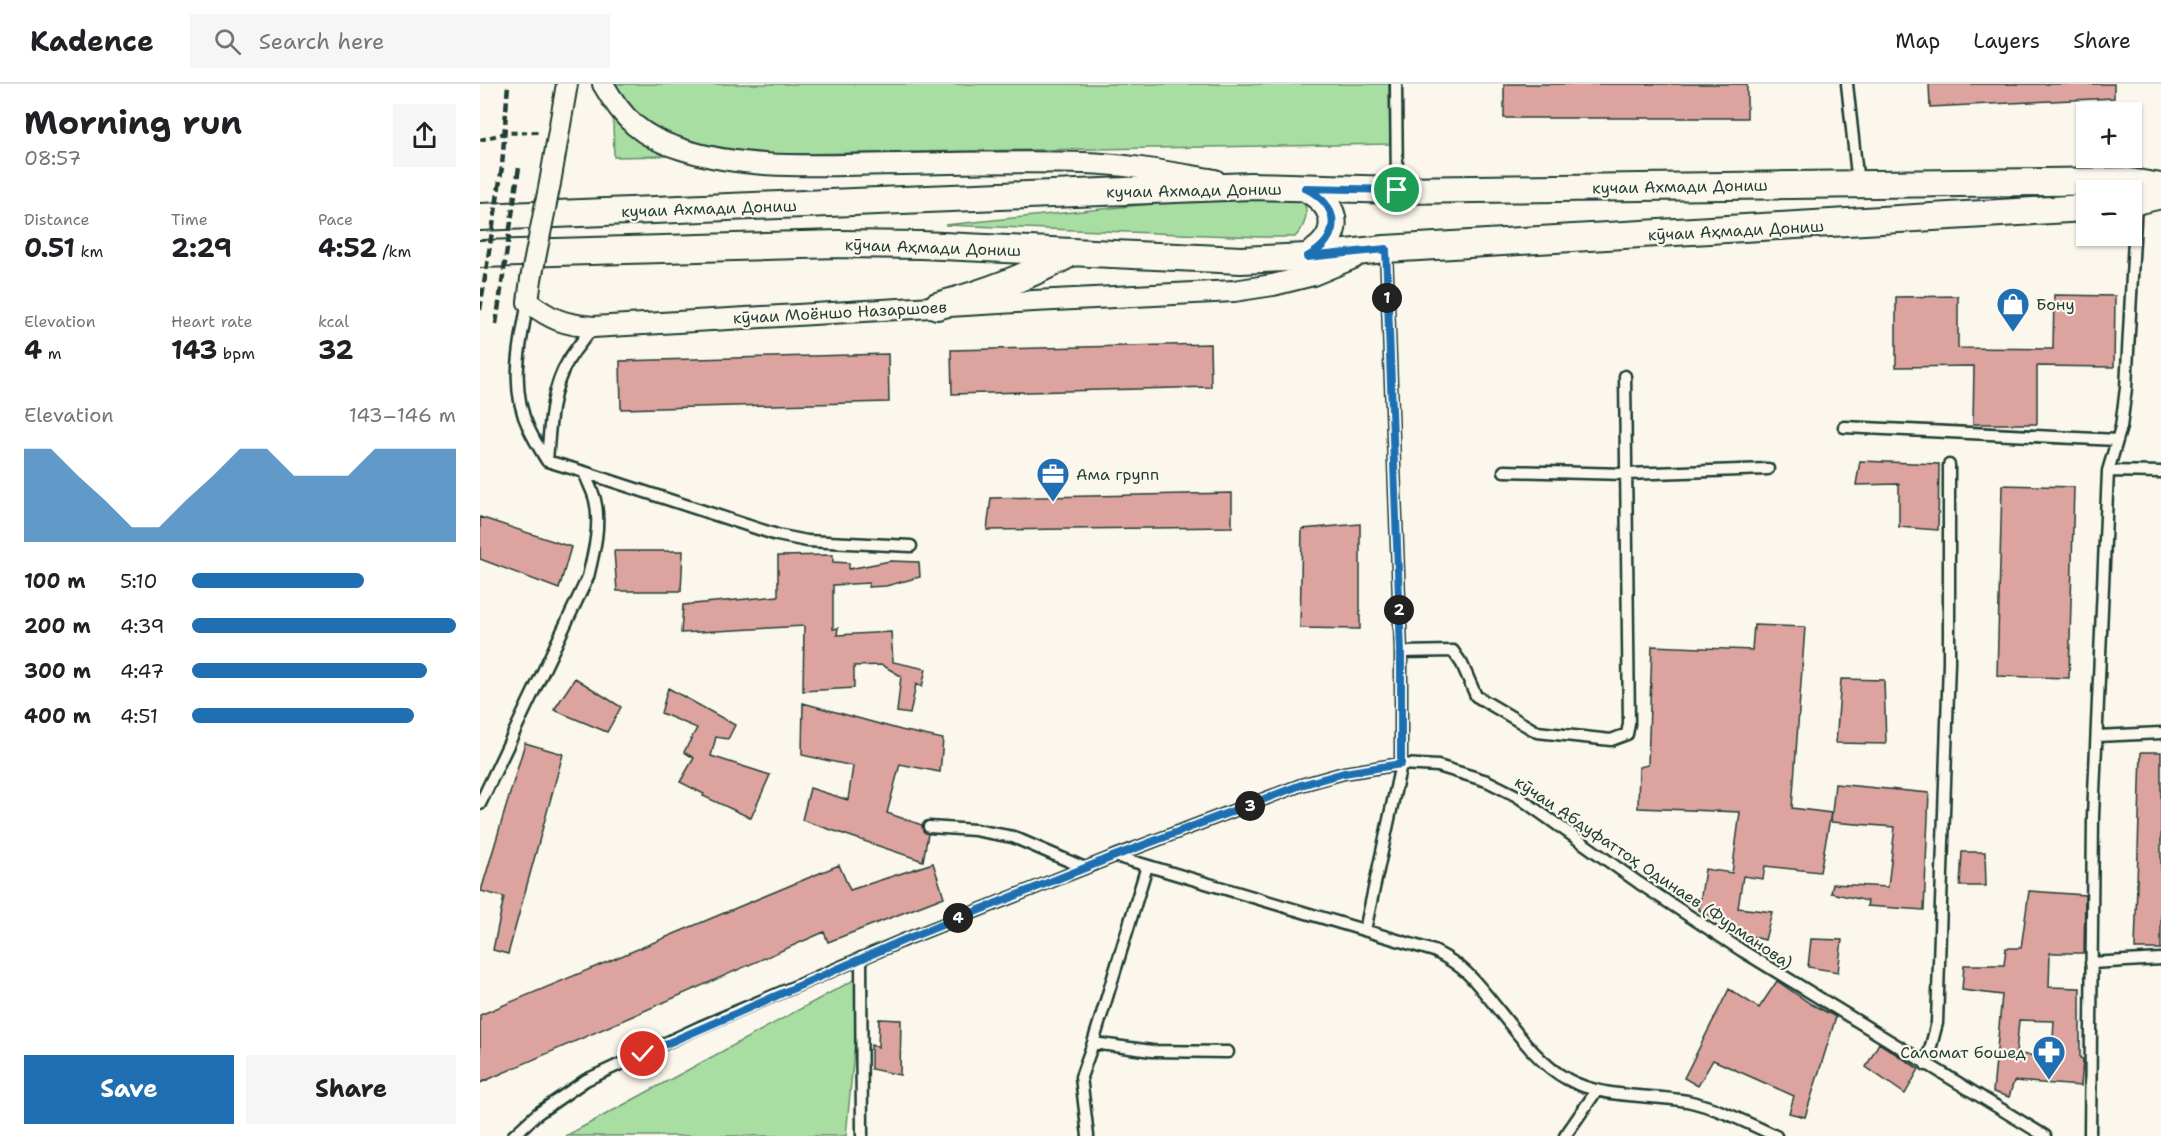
<!DOCTYPE html>
<html lang="en">
<head>
<meta charset="utf-8">
<style>
  :root { --surface:#fff; --page:#f6f6f6; --text:#202124; --muted:#757577; --line:#e0e0e0; --accent:#1f6fb2 }
  body { margin:0; font-family:"Shantell Sans",sans-serif; background:var(--page); color:var(--text); height:100vh; display:flex; flex-direction:column; font-size:22px; white-space:nowrap }
  * { box-sizing:border-box; margin:0 }
  p { font-size:20px; color:var(--muted) }
  .icon { flex:none; width:33px; height:33px; fill:none; stroke:currentColor; stroke-width:2; stroke-linecap:round; stroke-linejoin:round }
  .map { position:relative; flex:1; overflow:hidden }
  .details { display:flex; flex-direction:column; background:var(--surface); width:480px }
  .details>* { flex:none }
  .controls { position:absolute; left:1596px; top:18px; display:grid; gap:12px }
  .controls a { display:grid; place-items:center; width:66px; height:66px; border-radius:0px; background:var(--surface); box-shadow:0 2px 4px #0004; font-size:30px }
  .pin { position:absolute; display:grid; place-items:center; width:51px; height:51px; color:#fff; margin:-26px; border:3px solid #fff; border-radius:50%; box-shadow:0 2px 6px #0007 }
  .km { position:absolute; width:30px; height:30px; margin:-15px; border-radius:50%; background:#222; color:#fff; font-size:16px; line-height:30px; text-align:center }
  .round { display:grid; place-items:center; flex:none; width:63px; height:63px; border-radius:0px; background:var(--page) }
  .head { display:flex; align-items:center; justify-content:space-between; height:102px; padding:0 24px }
  h1 { font-size:33px; font-weight:700; line-height:45px }
  .metrics { display:grid; grid-template-columns:repeat(3,1fr); gap:9px; height:102px; padding:6px 24px }
  .metrics div { display:grid; align-content:center }
  .metrics b { font-size:26px; font-weight:700 }
  .metrics small { font-size:16px; font-weight:400 }
  .metrics p { font-size:16px }
  .chart { height:168px; padding:12px 24px }
  .chart p { display:flex; justify-content:space-between }
  .chart svg { width:100%; height:108px; margin-top:6px; fill:var(--accent); opacity:.7 }
  .button { display:flex; gap:12px; margin-top:auto; padding:12px 24px }
  .button a { flex:1; height:69px; border-radius:0px; background:var(--accent); color:#fff; font-size:24px; font-weight:700; line-height:69px; text-align:center }
  .button a+a { background:var(--page); color:var(--text) }
  ul { padding:0 24px; list-style:none; font-size:20px }
  li { display:grid; grid-template-columns:96px 72px 1fr; align-items:center; height:45px }
  li i { height:15px; border-radius:8px; background:var(--accent) }
  header { display:flex; align-items:center; gap:36px; box-sizing:border-box; height:84px; padding:0 30px; background:var(--surface); border-bottom:2px solid var(--line) }
  header strong { font-size:28px }
  nav { display:flex; gap:33px; margin-inline-start:auto; font-size:21px }
  .search { width:420px; height:54px; background:var(--page); display:flex; align-items:center; gap:15px; box-sizing:border-box; padding:0 21px; border-radius:0px; color:var(--muted); font-size:22px }
  main { display:flex; flex:1; min-height:0 }
  .map>svg:first-child { display:block }
  .green { fill:#a8dea2; stroke:#648e6b; stroke-width:1.5 }
  .building { fill:#dda39e; stroke:#1f3d34; stroke-width:1.5; fill-rule:evenodd }
  .lines { fill:none; stroke-linecap:round; stroke-linejoin:round }
  .service-casing { stroke:#1f3d34; stroke-width:15 }
  .minor-casing { stroke:#1f3d34; stroke-width:24 }
  .tertiary-casing { stroke:#1f3d34; stroke-width:30 }
  .path { stroke:#1f3d34; stroke-width:4; stroke-dasharray:6 4.5; stroke-linecap:butt }
  .service { stroke:#fbf7ec; stroke-width:10 }
  .minor { stroke:#fbf7ec; stroke-width:20 }
  .tertiary { stroke:#fbf7ec; stroke-width:26 }
  .rail { stroke:#1f3d34; stroke-width:4.5; stroke-dasharray:9 4.5; stroke-linecap:butt }
  .minor-bridge-casing { stroke:#1f3d34; stroke-width:24; stroke-linecap:butt }
  .minor-bridge { stroke:#fbf7ec; stroke-width:20 }
  .route-casing { stroke:#fff; stroke-width:12 }
  .route { stroke:#1f6fb2; stroke-width:8 }
  .labels { text-anchor:middle; stroke-width:4.5; stroke-linejoin:round; paint-order:stroke }
  .street-label { font-size:16px; fill:#1f3d34; stroke:#fbf7ec }
  .poi-label { font-size:16px; fill:#1f3d34; stroke:#fbf7ec; text-anchor:start }
</style>
</head>
<body>
<header>
<strong>Kadence</strong>
<div class="search"><svg class="icon" aria-label="search" viewBox="0 0 24 24"><circle cx="10" cy="10" r="6"/><path d="M15 15l6 6"/></svg>Search here</div>
<nav><a>Map</a><a>Layers</a><a>Share</a></nav>
</header>
<main>
<section class="details">
<div class="head"><div><h1>Morning run</h1><p>08:57</p></div><a class="round"><svg class="icon" aria-label="share" viewBox="0 0 24 24"><path d="M12 15V3M7 8l5-5 5 5M5 13v7h14v-7"/></svg></a></div>
<div class="metrics">
<div><p>Distance</p><b>0.51<small> km</small></b></div>
<div><p>Time</p><b>2:29</b></div>
<div><p>Pace</p><b>4:52<small> /km</small></b></div>
</div>
<div class="metrics">
<div><p>Elevation</p><b>4<small> m</small></b></div>
<div><p>Heart rate</p><b>143<small> bpm</small></b></div>
<div><p>kcal</p><b>32</b></div>
</div>
<div class="chart"><p><span>Elevation</span>143–146 m</p>
<svg viewBox="0 0 160 44" preserveAspectRatio="none"><path d="M0 44V6L10 6L20 17L30 27L40 38L50 38L60 27L70 17L80 6L90 6L100 17L110 17L120 17L130 6L140 6L150 6L160 6V44z"/></svg>
</div>
<ul>
<li><b>100 m</b>5:10<i style="width:65%"></i></li>
<li><b>200 m</b>4:39<i style="width:100%"></i></li>
<li><b>300 m</b>4:47<i style="width:89%"></i></li>
<li><b>400 m</b>4:51<i style="width:84%"></i></li>
</ul>
<div class="button"><a>Save</a><a>Share</a></div>
</section>
<div class="map">
<svg width="1681" height="1052" viewBox="0 0 1681 1052">
  <rect width="100%" height="100%" fill="#fbf7ec"/>
  <filter id="ink" filterUnits="userSpaceOnUse"><feTurbulence type="fractalNoise" baseFrequency=".0167" numOctaves="2"/><feDisplacementMap in="SourceGraphic" scale="12" xChannelSelector="R" yChannelSelector="G"/><feConvolveMatrix kernelMatrix="1 2 1 2 8 2 1 2 1" color-interpolation-filters="sRGB"/></filter>
  <g filter="url(#ink)">
    <path class="green" d="M 132,0 L 909,0 L 910,60 L 134,73 Z
      M 778,109 L 822,112 C 829,128 827,140 815,153 L 780,153 L 465,141 Z
      M 381,892 L 366,1052 L 86,1052 Z"/>
    <path class="building" d="M 1024,0 L 1267,0 L 1267,34 L 1024,34 Z
      M 1449,0 L 1634,0 L 1634,14 L 1450,23 Z
      M 1574,211 L 1635,212 L 1634,283 L 1557,282 L 1557,340 L 1493,340 L 1494,282 L 1416,283 L 1416,213 L 1478,212 L 1478,264 L 1573,265 Z
      M 730,260 L 731,303 L 472,310 L 471,266 Z
      M 408,270 L 409,318 L 141,325 L 140,277 Z
      M 1380,377 L 1459,380 L 1458,446 L 1419,443 L 1419,400 L 1376,401 Z
      M 1522,401 L 1594,403 L 1589,594 L 1517,592 Z
      M 752,409 L 752,443 L 507,446 L 511,414 Z
      M 0,433 L 91,463 L 79,505 L 0,475 Z
      M 880,440 L 880,545 L 820,544 L 822,445 Z
      M 134,467 L 203,467 L 201,507 L 137,507 Z
      M 353,471 L 353,478 L 369,479 L 369,485 L 410,477 L 439,478 L 440,493 L 406,502 L 388,503 L 389,499 L 353,501 L 353,545 L 358,544 L 357,551 L 411,548 L 413,578 L 446,585 L 442,603 L 436,600 L 430,630 L 417,628 L 421,592 L 402,581 L 374,582 L 374,604 L 323,607 L 324,542 L 201,549 L 203,521 L 298,512 L 298,472 Z
      M 1274,541 L 1325,543 L 1312,724 L 1351,729 L 1340,788 L 1285,782 L 1283,795 L 1263,792 L 1258,824 L 1292,828 L 1285,856 L 1263,850 L 1219,826 L 1225,785 L 1252,789 L 1260,728 L 1158,724 L 1159,683 L 1168,681 L 1172,562 L 1272,566 Z
      M 95,594 L 141,623 L 127,648 L 74,626 Z
      M 1361,595 L 1404,596 L 1406,660 L 1356,659 Z
      M 188,604 L 255,641 L 248,655 L 236,653 L 231,672 L 290,691 L 271,734 L 223,712 L 224,710 L 200,698 L 214,674 L 204,668 L 217,644 L 181,629 Z
      M 323,619 L 421,646 L 463,655 L 460,688 L 420,680 L 407,729 L 442,741 L 443,747 L 448,750 L 443,777 L 322,736 L 330,704 L 368,716 L 373,682 L 322,671 Z
      M 45,659 L 83,670 L 28,870 L 13,866 L 24,813 L 1,807 Z
      M 1661,668 L 1681,668 L 1681,865 L 1655,865 Z
      M 1355,700 L 1449,709 L 1444,826 L 1387,822 L 1388,817 L 1351,809 L 1353,800 L 1408,803 L 1415,743 L 1351,738 Z
      M 1482,768 L 1505,768 L 1506,802 L 1480,802 Z
      M 453,779 L 464,813 L 348,858 L 344,848 L 0,999 L 0,931 L 359,781 L 370,806 Z
      M 1549,807 L 1605,811 L 1604,869 L 1570,869 L 1569,903 L 1600,904 L 1600,974 L 1603,975 L 1601,1002 L 1534,997 L 1529,1013 L 1513,1008 L 1522,911 L 1482,906 L 1484,881 L 1524,881 L 1526,864 L 1541,864 ZM 1539,936 L 1574,937 L 1572,973 L 1536,970 Z
      M 1331,855 L 1362,856 L 1358,888 L 1328,883 Z
      M 1297,897 L 1331,920 L 1356,933 L 1325,1033 L 1309,1029 L 1314,1012 L 1233,976 L 1218,1002 L 1204,994 L 1249,905 L 1279,924 Z
      M 399,935 L 421,936 L 420,991 L 391,985 L 391,961 L 398,963 Z
      M 1399,959 L 1439,985 L 1425,1010 L 1386,983 Z"/>
    <g class="lines">
      <g class="service-casing">
        <path id="service" d="M 916,0 L 917,105
          M 1367,0 L 1378,100
          M 1364,343 L 1637,356
          M 67,377 C 70,343 70,307 88,277 C 95,265 105,254 113,243
          M 1024,387 L 1146,390 L 1288,385
          M 1628,387 L 1681,388
          M 104,388 L 297,451 L 327,457 L 431,462
          M 921,568 L 973,567 L 982,580 L 996,612 L 1057,648 L 1131,656 L 1147,650 L 1149,640 L 1145,292
          M 1617,652 L 1681,649
          M 0,720 L 108,493 C 114,468 121,441 115,416 C 113,407 107,397 104,388 L 67,377 C 61,367 54,356 49,345 C 29,304 40,260 48,218
          M 449,743 L 495,746 L 533,753 L 605,784
          M 635,772 L 821,701 L 864,689 L 921,680 L 958,682 L 1007,697 L 1037,712 L 1159,799 L 1261,866 L 1565,1052
          M 885,846 L 921,680 L 921,568 L 906,166
          M 381,874 L 382,1052
          M 1611,879 L 1681,875
          M 613,959 L 672,967 L 748,968
          M 1446,981 L 1457,939 L 1469,578 L 1469,381
          M 33,1052 L 57,1030 L 106,996 L 220,943 L 424,856 L 635,772 L 954,867 C 966,873 978,880 988,890 C 1018,920 1050,976 1087,995 C 1123,1015 1168,1010 1207,1017 C 1239,1024 1267,1039 1296,1052
          M 608,1052 L 601,993 L 613,959 L 667,782
          M 1085,1052 L 1117,1006
          M 1610,1052 L 1613,732 L 1628,387 L 1641,343 L 1646,304 L 1656,118"/>
      </g>
      <g class="minor-casing">
        <path id="minor" d="M 123,0 C 143,35 161,53 201,65 C 272,88 349,80 422,80 C 483,79 544,77 604,79 C 648,80 692,89 735,96
          M 70,99 L 87,0
          M 51,195 L 48,218 C 72,236 83,240 113,243 L 554,217 L 754,207 L 793,201 L 833,191 L 874,174"/>
      </g>
      <g class="tertiary-casing">
        <path id="tertiary" d="M 825,104 C 861,122 862,154 827,173
          M 1652,118 L 1681,111
          M 0,133 L 770,102 L 917,106 L 1644,97 L 1681,103
          M 0,170 L 359,160 L 441,161 L 761,176 L 827,173 L 905,165 L 1606,124
          M 457,222 C 508,208 547,193 593,168"/>
      </g>
      <path class="path" d="M 0,56 L 25,49 L 60,48"/>
      <use href="#service" class="service"/>
      <use href="#minor" class="minor"/>
      <use href="#tertiary" class="tertiary"/>
      <path class="rail" d="M 0,226 L 22,83 L 28,0
        M 16,240 L 39,83"/>
      <g class="minor-bridge-casing">
        <path id="minor-bridge" d="M 51,195 L 70,99"/>
      </g>
      <use href="#minor-bridge" class="minor-bridge"/>
    </g>
  </g>
  <g class="lines" filter="url(#ink)">
    <g class="route-casing">
      <path id="route" d="M 163,970 L 424,856 L 635,772 L 821,701 L 864,689 L 921,680 L 921,568 L 906,165 L 827,173 C 862,154 861,122 825,104 L 917,106"/>
    </g>
    <use href="#route" class="route"/>
  </g>
  <defs>
    <g id="shop-pin" transform="scale(1.725)"><path d="M0 17L-7.5 6A9.5 9.5 0 1 1 7.5 6Z" fill="#1f6fb2" stroke="#fbf7ec"/><path d="M-5-2.5h2.3a2.7 3.5 0 0 1 5.4 0H5L5.5 6h-11ZM-1.5-2.5h3a1.5 2.3 0 0 0-3 0Z" fill="#fff"/></g>
    <g id="office-pin" transform="scale(1.725)"><path d="M0 17L-7.5 6A9.5 9.5 0 1 1 7.5 6Z" fill="#1f6fb2" stroke="#fbf7ec"/><path d="M-6-3h4V-5.5h4V-3h4V5H-6ZM-1-4.5V-3h2v-1.5ZM-6 0V1H6V0Z" fill="#fff"/></g>
    <g id="pharmacy-pin" transform="scale(1.725)"><path d="M0 17L-7.5 6A9.5 9.5 0 1 1 7.5 6Z" fill="#1f6fb2" stroke="#fbf7ec"/><path d="M-2-6h4v4h4v4h-4v4h-4v-4h-4v-4h4Z" fill="#fff"/></g>
  </defs>
  <g fill-rule="evenodd">
    <use href="#shop-pin" x="1533" y="220"/>
    <use href="#office-pin" x="573" y="390"/>
    <use href="#pharmacy-pin" x="1569" y="968"/>
  </g>
  <g class="labels">
    <g class="street-label">
      <text transform="translate(1200 102) rotate(-1)" y="6">кучаи Ахмади Дониш</text>
      <text transform="translate(714 106) rotate(-1)" y="6">кучаи Ахмади Дониш</text>
      <text transform="translate(229 124) rotate(-2)" y="6">кучаи Ахмади Дониш</text>
      <text transform="translate(1256 146) rotate(-3)" y="6">кӯчаи Аҳмади Дониш</text>
      <text transform="translate(453 163) rotate(2)" y="6">кӯчаи Аҳмади Дониш</text>
      <text transform="translate(360 228) rotate(-3)" y="6">кӯчаи Моёншо Назаршоев</text>
      <text transform="translate(1174 788) rotate(34)" y="6">кӯчаи Абдуфаттоҳ Одинаев (Фурманова)</text>
    </g>
    <g class="poi-label">
      <text x="1556" y="226">Бону</text>
      <text x="596" y="396">Ама групп</text>
      <text x="1546" y="974" text-anchor="end">Саломат бошед</text>
    </g>
  </g>
</svg>
<div class="controls">
<a>+</a>
<a>−</a>
</div>
<div class="pin" style="left:917px;top:106px;background:#1e9e55"><svg class="icon" aria-label="arrive" viewBox="0 0 24 24"><path d="M6 21V4h12l-3 4 3 4H6"/></svg></div>
<div class="pin" style="left:163px;top:970px;background:#d93025"><svg class="icon" aria-label="check" viewBox="0 0 24 24"><path d="M5 12l5 5 9-10"/></svg></div>
<b class="km" style="left:907px;top:214px">1</b>
<b class="km" style="left:919px;top:526px">2</b>
<b class="km" style="left:770px;top:722px">3</b>
<b class="km" style="left:478px;top:834px">4</b>
</div>
</main>
</body>
</html>
